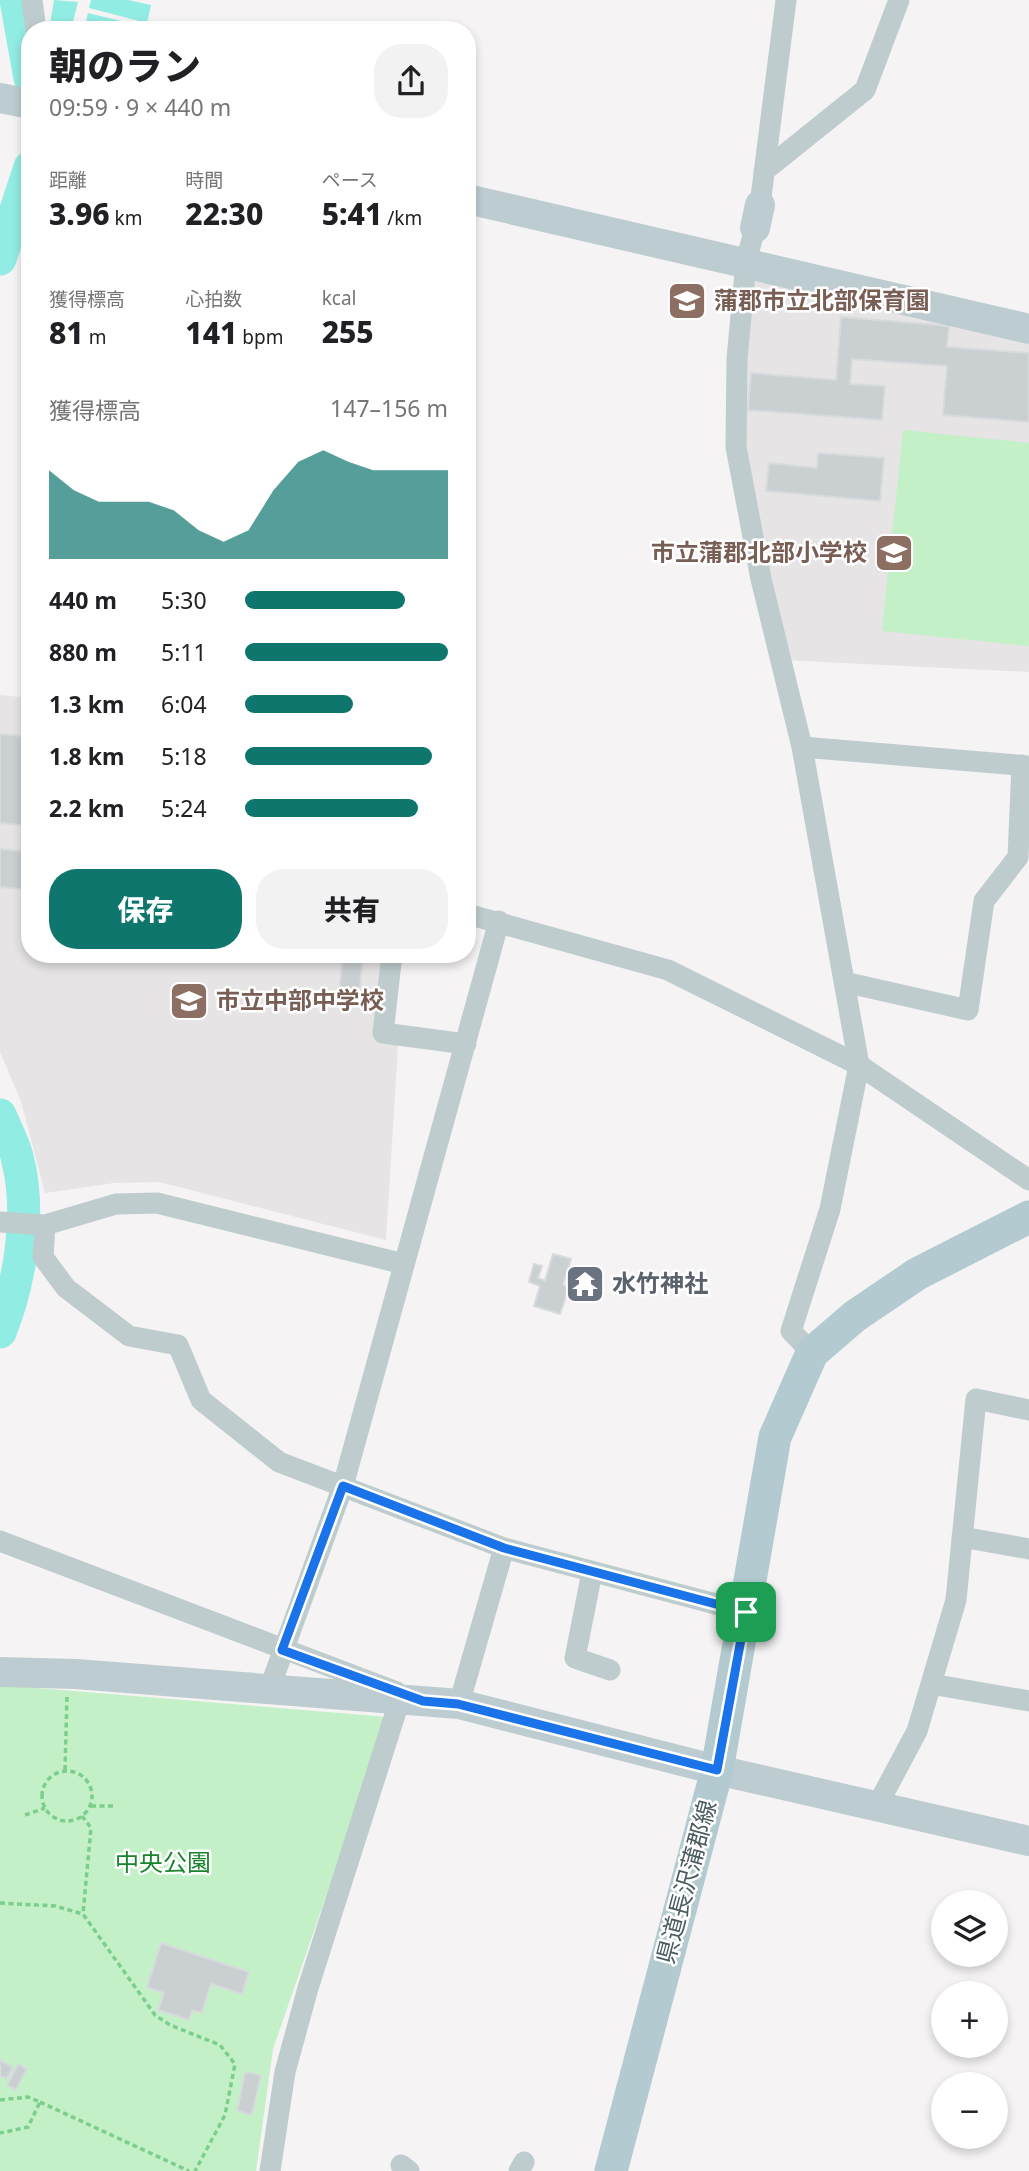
<!DOCTYPE html>
<html lang="ja">
<head>
<meta charset="utf-8">
<style>
  :root { --surface:#fff; --page:#f2f2f2; --text:#202124; --muted:#757577; --accent:#0f766e }
  body { margin:0; font-family:"Noto Sans","Noto Sans JP",sans-serif; background:var(--page); color:var(--text); height:100vh; display:flex; flex-direction:column; font-size:26px; white-space:nowrap }
  * { box-sizing:border-box; margin:0 }
  p { font-size:23px; color:var(--muted) }
  .icon { flex:none; width:38px; height:38px; fill:none; stroke:currentColor; stroke-width:2; stroke-linecap:round; stroke-linejoin:round }
  .map { position:relative; flex:1; overflow:hidden }
  .panel { position:absolute; left:21px; top:21px; width:455px; height:942px; display:flex; flex-direction:column; background:var(--surface); border-radius:28px; box-shadow:0 4px 10px #0003 }
  .panel>* { flex:none }
  .buttons { position:absolute; left:931px; top:1890px; display:grid; gap:14px }
  .buttons a { display:grid; place-items:center; width:77px; height:77px; border-radius:50%; background:var(--surface); box-shadow:0 4px 10px #0003; font-size:35px }
  .pin { position:absolute; display:grid; place-items:center; width:60px; height:60px; color:#fff; margin:-30px; border-radius:14px; box-shadow:0 4px 10px #0006 }
  .round { display:grid; place-items:center; flex:none; width:74px; height:74px; border-radius:28px; background:var(--page) }
  .head { display:flex; align-items:center; justify-content:space-between; height:119px; padding:0 28px }
  h1 { font-size:38px; font-weight:800; line-height:52px }
  .figures { display:grid; grid-template-columns:repeat(3,1fr); gap:10px; height:119px; padding:7px 28px }
  .figures div { display:grid; align-content:center }
  .figures b { font-size:30px; font-weight:800 }
  .figures small { font-size:19px; font-weight:400 }
  .figures p { font-size:19px }
  .chart { height:196px; padding:14px 28px }
  .chart p { display:flex; justify-content:space-between }
  .chart svg { width:100%; height:126px; margin-top:7px; fill:var(--accent); opacity:.7 }
  .action { display:flex; gap:14px; margin-top:auto; padding:14px 28px }
  .action a { flex:1; height:80px; border-radius:28px; background:var(--accent); color:#fff; font-size:28px; font-weight:800; line-height:80px; text-align:center }
  .action a+a { background:var(--page); color:var(--text) }
  ul { padding:0 28px; list-style:none; font-size:23px }
  li { display:grid; grid-template-columns:112px 84px 1fr; align-items:center; height:52px }
  li i { height:18px; border-radius:9px; background:var(--accent) }
  .map>svg:first-child { display:block }
  .education { fill:#e6e4e5 }
  .green { fill:#c3f0c7 }
  .water { fill:#91ece3 }
  .lines { fill:none; stroke-linecap:round; stroke-linejoin:round }
  .river { stroke:#91ece3; stroke-width:33 }
  .building { fill:#cacfd2; stroke:#d7dbdd; stroke-width:2 }
  .path { stroke:#7bce8b; stroke-width:3.5; stroke-dasharray:5 3.5; stroke-linecap:butt }
  .street { stroke:#beccce; stroke-width:21 }
  .secondary { stroke:#bcccd0; stroke-width:30 }
  .primary { stroke:#b3cbd0; stroke-width:33 }
  .route-casing { stroke:#fff; stroke-width:14 }
  .route { stroke:#1a73e8; stroke-width:9 }
  .labels { text-anchor:middle; stroke-width:5; stroke-linejoin:round; paint-order:stroke }
  .education-label { font-size:24px; font-weight:bold; fill:#785e54; stroke:#fff; text-anchor:start }
  .worship-label { font-size:24px; font-weight:bold; fill:#5b616d; stroke:#fff; text-anchor:start }
  .park-label { font-size:24px; fill:#19832d; stroke:#fff }
  .street-label { font-size:24px; fill:#4a5c60; stroke:#fff }
</style>
</head>
<body>
<div class="map">
<svg width="1029" height="2171" viewBox="0 0 1029 2171">
  <rect width="100%" height="100%" fill="#f5f3f3"/>
  <path class="education" d="M 746,262 L 1029,329 L 1029,672 L 781,660 L 736,447 Z
    M 0,695 L 30,698 L 30,954 L 376,954 L 382,961 L 374,1040 L 398,1045 L 386,1240 L 159,1182 L 114,1183 L 45,1193 L 21,1101 L 0,1052 Z"/>
  <path class="green" d="M 903,430 L 1029,443 L 1029,646 L 882,631 Z
    M 0,1685 L 388,1717 L 273,2049 L 256,2171 L 0,2171 Z"/>
  <path class="water" d="M 54,0 L 78,2 L 71,30 L 49,30 Z
    M 91,0 L 128,0 L 151,5 L 147,23 L 89,8 Z
    M 88,13 L 146,27 L 145,30 L 84,30 Z"/>
  <g class="lines">
    <path class="river" d="M 16,0 L 30,78
      M 0,259 L 30,167
      M 0,1115 C 6,1130 15,1145 18,1161 C 31,1214 20,1283 0,1332"/>
  </g>
  <path class="building" d="M 841,317 L 949,326 L 947,347 L 1029,353 L 1029,422 L 943,415 L 947,366 L 852,359 L 850,384 L 885,386 L 882,420 L 748,410 L 751,373 L 836,380 Z
    M 818,453 L 884,458 L 880,501 L 766,491 L 769,463 L 817,468 Z
    M 0,734 L 30,737 L 30,826 L 0,823 Z
    M 0,849 L 30,852 L 30,890 L 0,887 Z
    M 343,954 L 363,956 L 358,1006 L 338,1004 Z
    M 553,1254 L 571,1259 L 563,1285 L 568,1286 L 572,1272 L 603,1282 L 597,1302 L 567,1293 L 560,1314 L 534,1306 L 540,1286 L 529,1282 L 534,1264 L 542,1266 L 538,1278 L 545,1281 Z
    M 161,1943 L 249,1972 L 242,1994 L 211,1984 L 202,2013 L 192,2010 L 189,2020 L 158,2010 L 164,1993 L 147,1987 Z
    M 0,2060 L 13,2067 L 7,2079 L 0,2076 Z
    M 18,2064 L 27,2069 L 16,2090 L 7,2085 Z
    M 245,2072 L 261,2075 L 252,2115 L 237,2111 Z"/>
  <g class="lines">
    <path class="path" d="M 65,1770 L 67,1695
      M42 1796a25 25 0 1 1 50 0a25 25 0 1 1-50 0Z
      M 91,1806 L 114,1806
      M 25,1815 L 45,1808
      M 82,1816 L 91,1828 L 83,1914
      M 0,1903 L 55,1906 L 83,1914 L 155,2015 L 170,2025 L 220,2045 L 235,2064 L 225,2115 L 195,2171
      M 0,2100 L 28,2097 L 40,2102 L 28,2127 L 0,2133
      M 40,2102 L 189,2171"/>
    <path class="street" d="M 32,0 L 36,30
      M 764,171 L 865,90 L 899,0
      M 760,205 L 786,0
      M 755,228 L 746,262 L 737,359 L 736,447 L 761,579 L 802,747 L 859,1065 L 830,1209 L 791,1331 L 812,1353
      M 802,747 L 1029,766
      M 467,914 L 668,970 L 859,1065 L 1029,1180
      M 392,954 L 383,1033 L 466,1044
      M 844,982 L 968,1010 L 984,901 L 1018,857 L 1022,765
      M 0,1222 L 45,1225 L 116,1204 L 157,1203 L 404,1264
      M 45,1225 L 43,1257 L 66,1288 L 129,1336 L 178,1345 L 201,1400 L 279,1462 L 504,1548 L 746,1612
      M 962,1537 L 1029,1549
      M 0,1541 L 397,1692
      M 592,1572 L 575,1658 L 610,1670
      M 931,1684 L 1029,1701
      M 269,1690 L 343,1486 L 499,921
      M 459,1704 L 504,1548
      M 877,1806 L 917,1731 L 956,1600 L 976,1399 L 1029,1410
      M 401,2165 L 409,2171
      M 270,2171 L 285,2072 L 308,1988 L 400,1699
      M 519,2171 L 524,2162"/>
    <path class="secondary" d="M 0,98 L 30,104
      M 467,199 L 1029,329
      M 755,228 L 760,205
      M 0,1672 L 76,1674 L 459,1704 L 717,1770 L 1029,1841"/>
    <path class="primary" d="M 611,2171 L 717,1770 L 775,1437 L 812,1353 L 855,1316 L 917,1274 L 1029,1217"/>
  </g>
  <g class="lines">
    <g class="route-casing">
      <path id="route" d="M 343,1486 L 504,1548 L 746,1612 L 717,1770 L 458,1704 L 423,1701 L 282,1650 Z"/>
    </g>
    <use href="#route" class="route"/>
  </g>
  <defs>
    <g id="school-square" transform="scale(2.0125)"><rect x="-9" y="-9" width="18" height="18" rx="4" fill="#8d6e63" stroke="#fff"/><path d="M0-5L7-2L0 1L-7-2ZM-4 1L0 2.5L4 1V4Q0 6-4 4Z" fill="#fff"/></g>
    <g id="temple-square" transform="scale(2.0125)"><rect x="-9" y="-9" width="18" height="18" rx="4" fill="#6b7280" stroke="#fff"/><path d="M0-6L5-2H3V0L6.5 2.5H4V6H1.5V3h-3V6H-4V2.5H-6.5L-3 0V-2H-5Z" fill="#fff"/></g>
  </defs>
  <g fill-rule="evenodd">
    <use href="#school-square" x="687" y="301"/>
    <use href="#school-square" x="894" y="553"/>
    <use href="#school-square" x="189" y="1001"/>
    <use href="#temple-square" x="585" y="1284"/>
  </g>
  <g class="labels">
    <g class="education-label">
      <text x="714" y="309">蒲郡市立北部保育園</text>
      <text x="867" y="561" text-anchor="end">市立蒲郡北部小学校</text>
      <text x="216" y="1009">市立中部中学校</text>
    </g>
    <g class="worship-label">
      <text x="612" y="1292">水竹神社</text>
    </g>
    <g class="park-label">
      <text x="163" y="1871">中央公園</text>
    </g>
    <g class="street-label">
      <text transform="translate(687 1882) rotate(-75)" y="8">県道長沢蒲郡線</text>
    </g>
  </g>
</svg>
<div class="buttons">
<a><svg class="icon" aria-label="layers" viewBox="0 0 24 24"><path d="M12 4l9 5-9 5-9-5zM3 14l9 5 9-5"/></svg></a>
<a>+</a>
<a>−</a>
</div>
<div class="pin" style="left:746px;top:1612px;background:#1e9e55"><svg class="icon" aria-label="arrive" viewBox="0 0 24 24"><path d="M6 21V4h12l-3 4 3 4H6"/></svg></div>
<section class="panel">
<div class="head"><div><h1>朝のラン</h1><p>09:59 · 9 × 440 m</p></div><a class="round"><svg class="icon" aria-label="share" viewBox="0 0 24 24"><path d="M12 15V3M7 8l5-5 5 5M5 13v7h14v-7"/></svg></a></div>
<div class="figures">
<div><p>距離</p><b>3.96<small> km</small></b></div>
<div><p>時間</p><b>22:30</b></div>
<div><p>ペース</p><b>5:41<small> /km</small></b></div>
</div>
<div class="figures">
<div><p>獲得標高</p><b>81<small> m</small></b></div>
<div><p>心拍数</p><b>141<small> bpm</small></b></div>
<div><p>kcal</p><b>255</b></div>
</div>
<div class="chart"><p><span>獲得標高</span>147–156 m</p>
<svg viewBox="0 0 160 44" preserveAspectRatio="none"><path d="M0 44V13L10 20L20 24L30 24L40 24L50 27L60 34L70 38L80 34L90 20L100 10L110 6L120 10L130 13L140 13L150 13L160 13V44z"/></svg>
</div>
<ul>
<li><b>440 m</b>5:30<i style="width:79%"></i></li>
<li><b>880 m</b>5:11<i style="width:100%"></i></li>
<li><b>1.3 km</b>6:04<i style="width:53%"></i></li>
<li><b>1.8 km</b>5:18<i style="width:92%"></i></li>
<li><b>2.2 km</b>5:24<i style="width:85%"></i></li>
</ul>
<div class="action"><a>保存</a><a>共有</a></div>
</section>
</div>
</body>
</html>
